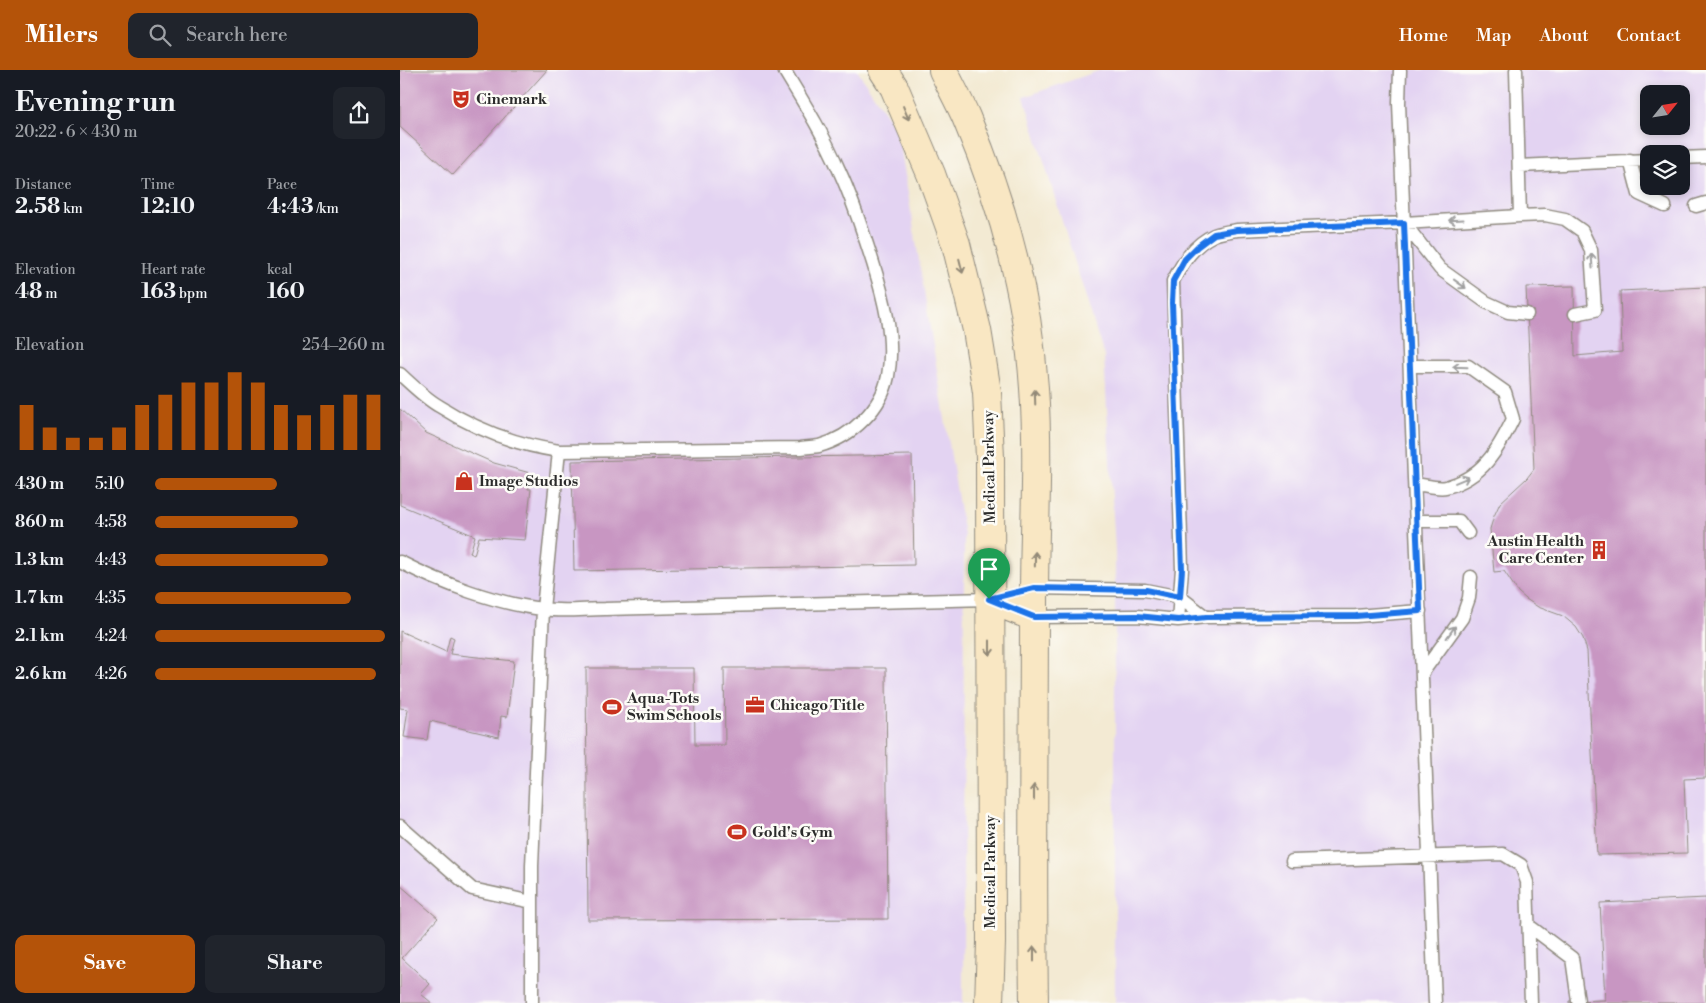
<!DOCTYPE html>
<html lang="en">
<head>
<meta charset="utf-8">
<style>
  :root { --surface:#171b24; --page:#20242c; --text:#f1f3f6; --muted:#9ea1a6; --accent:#b45309 }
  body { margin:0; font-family:"Libre Bodoni",serif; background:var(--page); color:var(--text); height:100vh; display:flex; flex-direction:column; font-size:19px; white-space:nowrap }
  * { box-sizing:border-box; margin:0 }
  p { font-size:16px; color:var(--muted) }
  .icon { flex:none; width:28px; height:28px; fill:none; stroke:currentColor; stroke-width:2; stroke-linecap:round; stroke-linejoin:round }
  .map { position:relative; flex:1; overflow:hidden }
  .details { display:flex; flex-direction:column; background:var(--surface); width:400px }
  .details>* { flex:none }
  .needle { width:32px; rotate:60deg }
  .tools { position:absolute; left:1240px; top:15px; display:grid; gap:10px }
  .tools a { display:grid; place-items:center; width:50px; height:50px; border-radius:10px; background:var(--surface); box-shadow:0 2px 8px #0003; font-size:25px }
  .pin { position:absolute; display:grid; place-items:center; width:42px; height:42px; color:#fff; margin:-51px -21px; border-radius:50% 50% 50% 0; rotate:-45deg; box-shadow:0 0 5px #0007 }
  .pin .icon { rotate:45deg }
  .round { display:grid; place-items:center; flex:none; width:52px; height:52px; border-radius:10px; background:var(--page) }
  .head { display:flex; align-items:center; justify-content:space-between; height:85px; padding:0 15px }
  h1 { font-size:28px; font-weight:700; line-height:38px }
  .metrics { display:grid; grid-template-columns:repeat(3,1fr); gap:8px; height:85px; padding:5px 15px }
  .metrics div { display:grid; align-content:center }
  .metrics b { font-size:21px; font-weight:700 }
  .metrics small { font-size:14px; font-weight:400 }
  .metrics p { font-size:14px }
  .chart { height:140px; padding:10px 15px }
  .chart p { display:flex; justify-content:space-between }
  .chart svg { width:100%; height:90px; margin-top:5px; stroke:var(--accent); stroke-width:6 }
  .cta { display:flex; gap:10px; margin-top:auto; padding:10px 15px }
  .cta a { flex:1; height:58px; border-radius:10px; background:var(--accent); color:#fff; font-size:20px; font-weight:700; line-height:58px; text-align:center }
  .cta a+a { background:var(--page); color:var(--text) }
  ul { padding:0 15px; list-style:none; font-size:16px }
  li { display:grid; grid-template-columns:80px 60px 1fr; align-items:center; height:38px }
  li i { height:12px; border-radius:6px; background:var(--accent) }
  header { display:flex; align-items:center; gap:30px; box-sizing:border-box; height:70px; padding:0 25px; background:var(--accent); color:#fff }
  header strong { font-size:24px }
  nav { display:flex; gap:28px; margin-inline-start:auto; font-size:18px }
  .search { width:350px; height:45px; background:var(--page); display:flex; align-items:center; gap:12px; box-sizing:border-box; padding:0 18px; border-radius:10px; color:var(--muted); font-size:19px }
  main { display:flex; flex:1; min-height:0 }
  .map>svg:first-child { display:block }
  .built { fill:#e3d3f2; fill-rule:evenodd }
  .building { fill:#c896c2 }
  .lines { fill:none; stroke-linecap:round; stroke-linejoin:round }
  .lane-casing { stroke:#8f8a7f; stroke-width:15 }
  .secondary-casing { stroke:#8f8a7f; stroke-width:30 }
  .lane { stroke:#fff; stroke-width:12 }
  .secondary { stroke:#f9e7c3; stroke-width:28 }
  .oneway { stroke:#928977 }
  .oneway2 { stroke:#a0a0a0 }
  .route-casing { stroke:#fff; stroke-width:10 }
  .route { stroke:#1a73e8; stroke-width:6 }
  .labels { text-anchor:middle; stroke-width:5; stroke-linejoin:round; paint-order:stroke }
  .poi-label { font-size:15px; font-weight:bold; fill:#2b2b2b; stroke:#fdfcf7; text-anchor:start }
  .street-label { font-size:15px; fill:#2b2b2b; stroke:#fdfcf7 }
</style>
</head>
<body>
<header>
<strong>Milers</strong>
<div class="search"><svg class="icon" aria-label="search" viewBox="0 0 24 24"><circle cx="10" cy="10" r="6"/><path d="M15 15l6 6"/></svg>Search here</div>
<nav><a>Home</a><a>Map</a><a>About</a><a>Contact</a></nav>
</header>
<main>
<section class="details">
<div class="head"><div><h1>Evening run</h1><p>20:22 · 6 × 430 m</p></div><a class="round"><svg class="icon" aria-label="share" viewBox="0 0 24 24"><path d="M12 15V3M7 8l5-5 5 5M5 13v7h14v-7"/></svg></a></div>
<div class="metrics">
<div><p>Distance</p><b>2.58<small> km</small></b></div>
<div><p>Time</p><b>12:10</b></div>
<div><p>Pace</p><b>4:43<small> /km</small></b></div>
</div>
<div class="metrics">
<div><p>Elevation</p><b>48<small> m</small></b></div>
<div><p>Heart rate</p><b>163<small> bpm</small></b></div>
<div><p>kcal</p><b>160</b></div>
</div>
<div class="chart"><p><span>Elevation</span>254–260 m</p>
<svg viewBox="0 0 160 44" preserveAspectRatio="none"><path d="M5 44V22M15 44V33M25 44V38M35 44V38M45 44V33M55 44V22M65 44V17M75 44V11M85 44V11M95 44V6M105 44V11M115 44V22M125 44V27M135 44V22M145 44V17M155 44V17"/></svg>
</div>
<ul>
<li><b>430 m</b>5:10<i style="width:53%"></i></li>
<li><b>860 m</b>4:58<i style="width:62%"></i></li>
<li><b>1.3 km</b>4:43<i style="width:75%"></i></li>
<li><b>1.7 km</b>4:35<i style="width:85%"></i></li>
<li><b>2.1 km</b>4:24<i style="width:100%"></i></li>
<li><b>2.6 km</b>4:26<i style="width:96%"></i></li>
</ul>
<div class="cta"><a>Save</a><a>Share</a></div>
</section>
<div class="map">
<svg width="1306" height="933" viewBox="0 0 1306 933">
  <rect width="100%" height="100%" fill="#fdfcf7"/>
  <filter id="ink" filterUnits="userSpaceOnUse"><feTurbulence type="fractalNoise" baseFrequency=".02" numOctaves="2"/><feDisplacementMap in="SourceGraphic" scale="10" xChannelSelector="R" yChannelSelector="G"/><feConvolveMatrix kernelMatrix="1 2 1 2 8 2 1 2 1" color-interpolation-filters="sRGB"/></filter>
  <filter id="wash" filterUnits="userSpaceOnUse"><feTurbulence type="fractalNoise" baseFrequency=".0096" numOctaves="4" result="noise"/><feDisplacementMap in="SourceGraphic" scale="20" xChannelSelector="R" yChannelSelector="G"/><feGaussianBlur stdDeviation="1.12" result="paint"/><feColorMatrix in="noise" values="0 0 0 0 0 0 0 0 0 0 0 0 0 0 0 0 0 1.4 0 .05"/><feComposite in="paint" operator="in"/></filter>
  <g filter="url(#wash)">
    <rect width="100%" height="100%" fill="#f3ead3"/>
    <path class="built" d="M 0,0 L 457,0 L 498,62 L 564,465 L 563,933 L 0,933 Z
      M 701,0 L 1306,0 L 1306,933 L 715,933 L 715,480 L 704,286 L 624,27 ZM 1249,24 L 1281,24 L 1281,56 L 1249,56 ZM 1249,84 L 1281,84 L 1281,116 L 1249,116 Z"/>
    <g id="blocks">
      <path class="building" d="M 0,0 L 147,0 L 53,105 L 0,57 Z
        M 1174,216 L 1175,286 L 1222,282 L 1220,221 L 1306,217 L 1306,708 L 1284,709 L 1287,783 L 1197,785 L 1187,581 L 1183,568 L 1176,557 L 1163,546 L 1138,537 L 1126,529 L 1118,522 L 1104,501 L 1094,502 L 1090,459 L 1094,446 L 1100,433 L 1127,408 L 1134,399 L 1126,217 Z
        M 0,339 L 26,363 L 94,393 L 130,403 L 128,419 L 131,419 L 125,470 L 79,467 L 74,485 L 70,483 L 75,466 L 0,435 Z
        M 512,385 L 514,495 L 174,501 L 172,391 Z
        M 0,561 L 46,582 L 50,566 L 54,568 L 50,584 L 114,591 L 107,647 L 101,646 L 99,667 L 30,651 L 27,670 L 4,667 L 8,639 L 0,638 Z
        M 186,598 L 294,598 L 295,675 L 325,675 L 324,598 L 486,598 L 488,849 L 188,850 Z
        M 0,815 L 38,848 L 2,888 L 30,914 L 21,924 L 32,933 L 0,933 Z
        M 1306,828 L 1306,933 L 1169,933 L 1169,931 L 1205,930 L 1200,833 Z"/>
    </g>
  </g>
  <g filter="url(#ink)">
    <use href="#blocks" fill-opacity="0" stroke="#8f8a7f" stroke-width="1"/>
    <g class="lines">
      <g class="lane-casing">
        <path id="lane" d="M 1000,0 L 999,33 L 1035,933
          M 1116,0 L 1120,146
          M 1281,88 L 1306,87
          M 1230,90 L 1239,124 L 1265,136
          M 1119,96 L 1249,90
          M 1296,136 L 1306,133
          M 1004,153 L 1040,199 L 1086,232 L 1108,242 L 1127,244
          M 1010,296 L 1068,296 L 1105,322 L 1113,349 C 1098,380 1082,408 1046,417 C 1038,419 1024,415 1015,414
          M 0,304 C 12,315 25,328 39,336 C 75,359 117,375 159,381 L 401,378 C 407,377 413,377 419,376 C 452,367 482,338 488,306 C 495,269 484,228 473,193 C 463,162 453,130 439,100 C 424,65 404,33 384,0
          M 1017,451 L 1059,451 L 1068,463
          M 0,492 C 41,513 97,534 143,539 C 163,542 185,539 205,539 L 589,529
          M 634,518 L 745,520 L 780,527 L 806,547
          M 634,547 L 737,546 L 778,550 L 806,547 L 956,546 L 1020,541
          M 778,550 L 782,499 L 773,211 C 783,192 794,174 814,165 C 821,162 830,161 837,160 L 1004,153 L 1120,146 L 1145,145 L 1165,149 L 1182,161 L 1191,180 L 1195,240 L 1175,244
          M 1023,602 L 1062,548 L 1069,528 L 1071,507
          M 0,756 L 72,819 L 132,832
          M 892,791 L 1103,784 L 1121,795 L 1127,812 L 1131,933
          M 1128,855 L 1172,888 L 1178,931
          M 132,933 L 132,796 L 143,539 L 159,381"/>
      </g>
      <g class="secondary-casing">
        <path id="secondary" d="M 483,0 L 494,17 L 531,104 L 556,174 L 577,260 L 587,322 L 590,388 L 591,872 L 589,933
          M 543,0 C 550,15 559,31 566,47 C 602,132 628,225 634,318 C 639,388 634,458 634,528 C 634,663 632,798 634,933
          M 589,529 L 634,547"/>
      </g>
      <use href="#lane" class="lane"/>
      <use href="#secondary" class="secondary"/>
    </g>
    <defs><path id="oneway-shaft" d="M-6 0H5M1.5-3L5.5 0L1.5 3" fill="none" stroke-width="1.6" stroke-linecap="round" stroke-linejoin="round" transform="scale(1.25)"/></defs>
    <g class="oneway">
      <use href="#oneway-shaft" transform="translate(506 43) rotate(67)"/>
      <use href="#oneway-shaft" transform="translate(561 196) rotate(76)"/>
      <use href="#oneway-shaft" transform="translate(635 327) rotate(-92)"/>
      <use href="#oneway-shaft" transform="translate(635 489) rotate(-89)"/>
      <use href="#oneway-shaft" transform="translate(590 578) rotate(90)"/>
      <use href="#oneway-shaft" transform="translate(634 722) rotate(-90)"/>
      <use href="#oneway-shaft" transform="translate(634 884) rotate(-90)"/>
    </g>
    <g class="oneway2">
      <use href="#oneway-shaft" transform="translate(1056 150) rotate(177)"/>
      <use href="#oneway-shaft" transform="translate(1192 191) rotate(-94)"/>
      <use href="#oneway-shaft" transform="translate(1060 214) rotate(36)"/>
      <use href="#oneway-shaft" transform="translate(1060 297) rotate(-178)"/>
      <use href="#oneway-shaft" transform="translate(1062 410) rotate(-23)"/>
      <use href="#oneway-shaft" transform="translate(1051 562) rotate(-54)"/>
    </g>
  </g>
  <g class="lines" filter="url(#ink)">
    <g class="route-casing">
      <path id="route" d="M 1004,153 L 1020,541 L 956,546 L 806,547 L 778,550 L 737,546 L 634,547 L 589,529 L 634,518 L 746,520 L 780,527 L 782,499 L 772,233 L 773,211 L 785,189 L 798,176 L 814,164 L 837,160 Z"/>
    </g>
    <use href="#route" class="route"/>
  </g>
  <defs>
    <g id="theatre-bare" transform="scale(1.5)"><path d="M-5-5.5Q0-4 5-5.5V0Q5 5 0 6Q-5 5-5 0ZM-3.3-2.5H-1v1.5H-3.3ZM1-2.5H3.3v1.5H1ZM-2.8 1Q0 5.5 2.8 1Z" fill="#c8321e" stroke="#fdfcf7" stroke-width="2.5" paint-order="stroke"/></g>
    <g id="shop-bare" transform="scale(1.5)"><path d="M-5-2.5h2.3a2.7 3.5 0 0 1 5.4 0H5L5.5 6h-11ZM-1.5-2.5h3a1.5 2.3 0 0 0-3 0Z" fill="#c8321e" stroke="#fdfcf7" stroke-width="2.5" paint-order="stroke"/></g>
    <g id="building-bare" transform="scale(1.5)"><path d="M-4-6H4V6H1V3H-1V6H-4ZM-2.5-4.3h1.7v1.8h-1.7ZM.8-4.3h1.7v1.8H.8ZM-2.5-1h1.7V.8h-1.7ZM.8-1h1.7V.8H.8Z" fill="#c8321e" stroke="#fdfcf7" stroke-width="2.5" paint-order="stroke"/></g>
    <g id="office-bare" transform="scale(1.5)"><path d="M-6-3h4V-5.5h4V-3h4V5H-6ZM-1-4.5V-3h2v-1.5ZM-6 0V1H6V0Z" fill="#c8321e" stroke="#fdfcf7" stroke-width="2.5" paint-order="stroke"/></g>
    <g id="stadium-bare" transform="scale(1.5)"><path d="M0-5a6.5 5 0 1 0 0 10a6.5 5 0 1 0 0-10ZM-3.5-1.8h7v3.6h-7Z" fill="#c8321e" stroke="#fdfcf7" stroke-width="2.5" paint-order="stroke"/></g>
  </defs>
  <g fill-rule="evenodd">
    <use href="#theatre-bare" x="61" y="29"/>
    <use href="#shop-bare" x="64" y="411"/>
    <use href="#building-bare" x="1199" y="480"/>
    <use href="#office-bare" x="355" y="635"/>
    <use href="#stadium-bare" x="212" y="637"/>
    <use href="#stadium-bare" x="337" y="762"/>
  </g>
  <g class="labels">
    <g class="poi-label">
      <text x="76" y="34">Cinemark</text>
      <text x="79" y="416">Image Studios</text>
      <text x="1184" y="476" text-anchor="end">Austin Health<tspan x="1184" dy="17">Care Center</tspan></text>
      <text x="227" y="633">Aqua-Tots<tspan x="227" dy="17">Swim Schools</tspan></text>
      <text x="370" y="640">Chicago Title</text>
      <text x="352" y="767">Gold's Gym</text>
    </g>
    <g class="street-label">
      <text transform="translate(589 397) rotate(-91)" y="5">Medical Parkway</text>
      <text transform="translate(590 802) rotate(-90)" y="5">Medical Parkway</text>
    </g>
  </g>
</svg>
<div class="tools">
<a><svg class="needle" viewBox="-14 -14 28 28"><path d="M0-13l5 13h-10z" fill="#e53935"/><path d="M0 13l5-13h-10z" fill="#9ea1a6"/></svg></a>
<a><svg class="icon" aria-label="layers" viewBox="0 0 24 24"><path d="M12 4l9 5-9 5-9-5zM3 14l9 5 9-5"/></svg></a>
</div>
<div class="pin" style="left:589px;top:529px;background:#1e9e55"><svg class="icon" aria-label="arrive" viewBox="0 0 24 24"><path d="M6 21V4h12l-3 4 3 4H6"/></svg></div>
</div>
</main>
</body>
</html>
